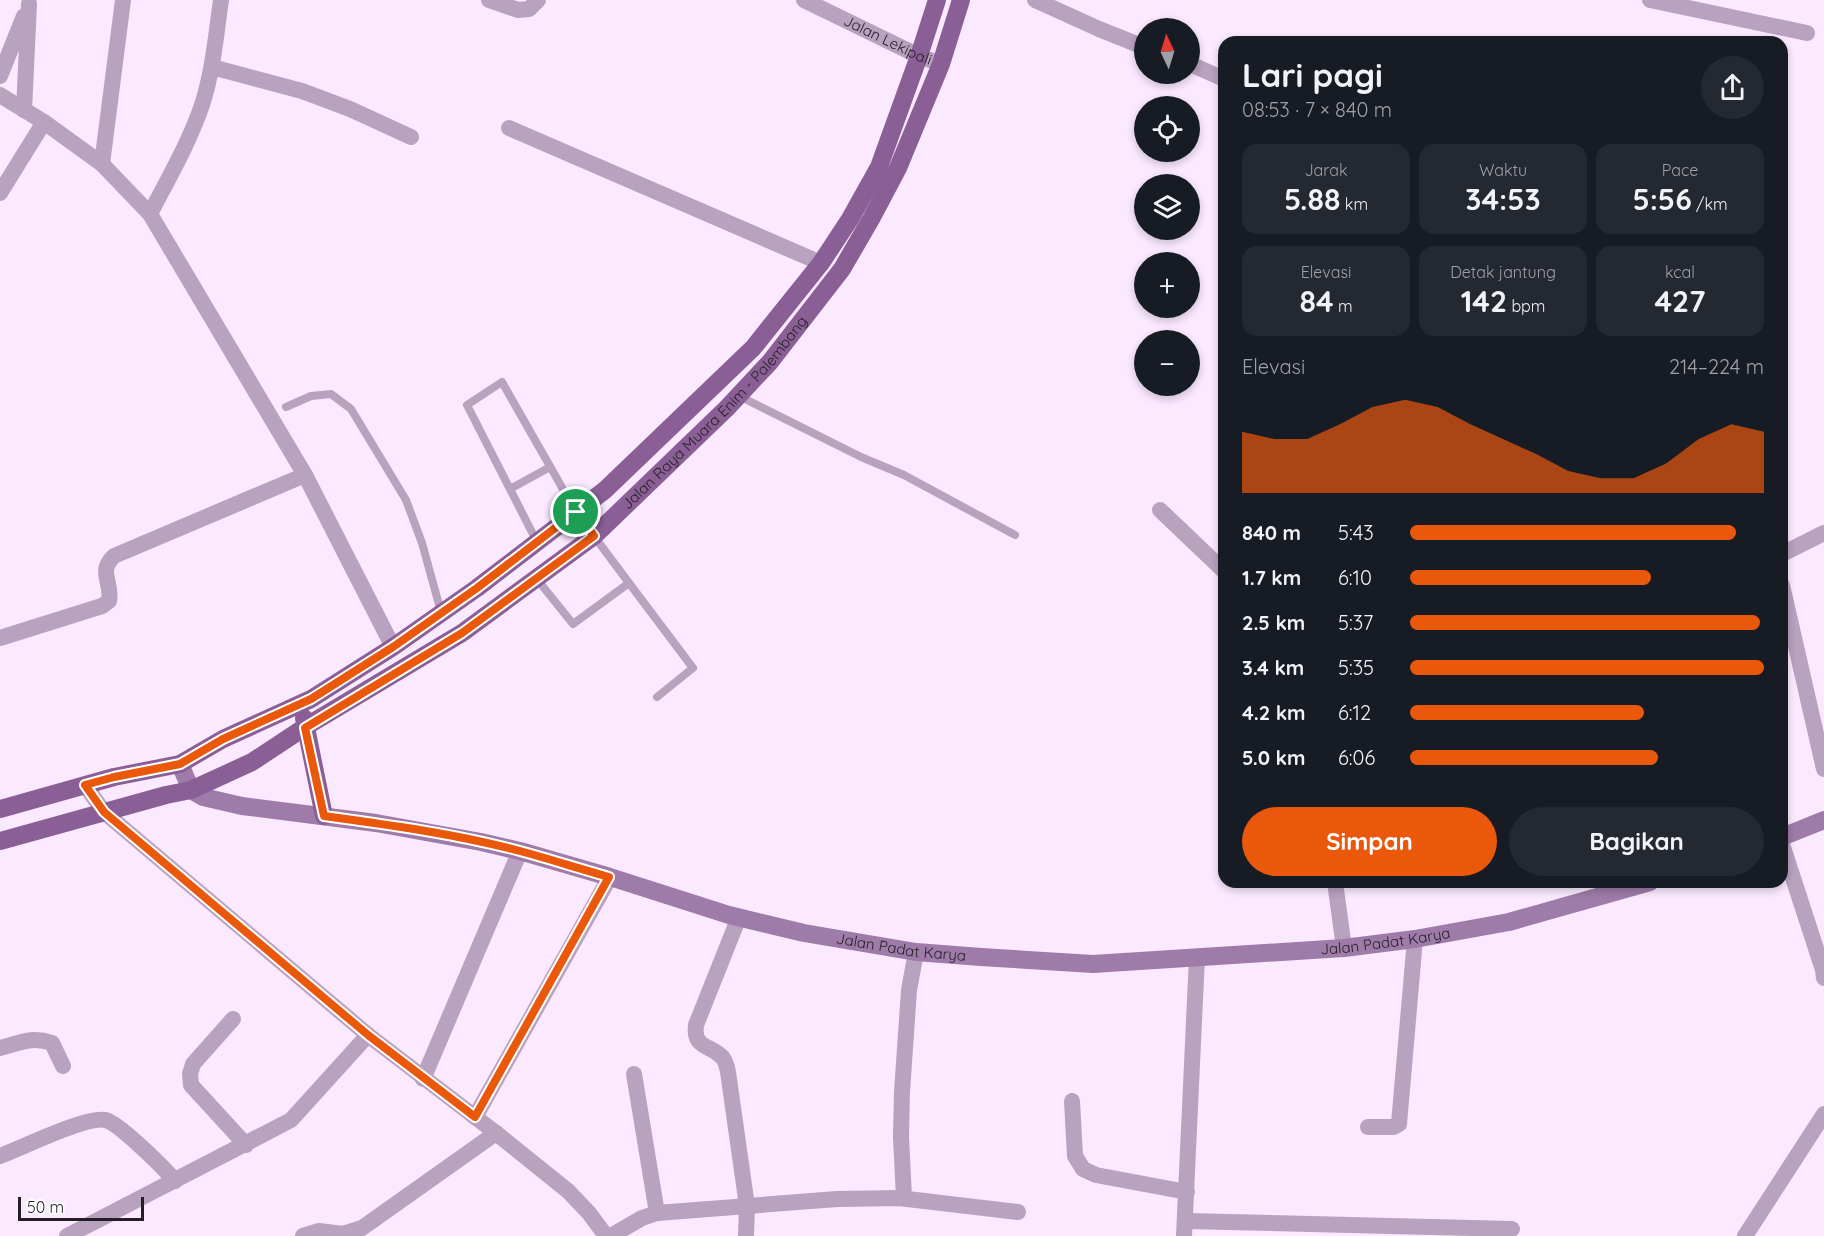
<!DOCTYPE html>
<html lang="id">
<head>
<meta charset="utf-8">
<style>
  :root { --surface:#171b24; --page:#242831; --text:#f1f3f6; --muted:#9ea1a6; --accent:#ea580c }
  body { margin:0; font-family:Quicksand,sans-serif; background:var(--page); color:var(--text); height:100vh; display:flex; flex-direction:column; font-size:22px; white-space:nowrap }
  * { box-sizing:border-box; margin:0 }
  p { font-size:20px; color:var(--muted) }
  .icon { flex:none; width:33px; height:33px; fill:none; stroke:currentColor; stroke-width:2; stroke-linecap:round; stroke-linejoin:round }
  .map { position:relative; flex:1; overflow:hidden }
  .sheet { position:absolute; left:1218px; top:36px; width:570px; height:852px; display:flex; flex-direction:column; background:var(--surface); border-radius:18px; box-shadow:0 3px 9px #0003 }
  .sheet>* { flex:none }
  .needle { width:39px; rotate:356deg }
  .tools { position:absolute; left:1134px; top:18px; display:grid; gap:12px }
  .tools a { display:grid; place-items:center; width:66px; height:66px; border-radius:50%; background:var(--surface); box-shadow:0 3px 9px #0003; font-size:30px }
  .scale { position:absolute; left:18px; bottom:15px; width:126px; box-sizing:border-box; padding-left:6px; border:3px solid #241e26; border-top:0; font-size:16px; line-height:21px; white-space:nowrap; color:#241e26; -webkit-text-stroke:4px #fdfdfd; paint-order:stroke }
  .pin { position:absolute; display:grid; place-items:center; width:51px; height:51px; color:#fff; margin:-26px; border:3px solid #fff; border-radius:50%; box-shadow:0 2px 6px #0007 }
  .round { display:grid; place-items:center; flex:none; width:63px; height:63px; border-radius:32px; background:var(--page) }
  .headline { display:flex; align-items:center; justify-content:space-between; height:102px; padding:0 24px }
  h1 { font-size:33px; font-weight:700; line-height:45px }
  .metrics { display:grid; grid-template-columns:repeat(3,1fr); gap:9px; height:102px; padding:6px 24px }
  .metrics div { display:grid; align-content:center; border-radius:15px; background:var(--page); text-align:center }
  .metrics b { font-size:30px; font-weight:700 }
  .metrics small { font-size:16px; font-weight:400 }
  .metrics p { font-size:16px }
  .chart { height:168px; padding:12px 24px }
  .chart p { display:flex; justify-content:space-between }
  .chart svg { width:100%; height:108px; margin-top:6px; fill:var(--accent); opacity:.7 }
  .button { display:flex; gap:12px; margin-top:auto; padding:12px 24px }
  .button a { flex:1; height:69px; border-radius:36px; background:var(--accent); color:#fff; font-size:24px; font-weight:700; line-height:69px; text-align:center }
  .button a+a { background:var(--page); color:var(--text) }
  ul { padding:0 24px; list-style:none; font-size:20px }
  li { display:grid; grid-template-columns:96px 72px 1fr; align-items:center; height:45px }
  li i { height:15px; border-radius:8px; background:var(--accent) }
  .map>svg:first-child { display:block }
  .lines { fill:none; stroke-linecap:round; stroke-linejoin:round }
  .lane { stroke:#b9a1c0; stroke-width:8 }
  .street { stroke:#b9a1c0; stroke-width:16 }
  .secondary { stroke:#9e7ba8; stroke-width:18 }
  .primary { stroke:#8a5f96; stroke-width:18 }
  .route-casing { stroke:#fff; stroke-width:12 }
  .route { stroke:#ea580c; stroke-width:8 }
  .labels { text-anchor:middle; stroke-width:4.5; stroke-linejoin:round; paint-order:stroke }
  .street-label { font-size:15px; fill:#241e26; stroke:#fdfdfd }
</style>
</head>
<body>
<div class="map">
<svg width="1824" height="1236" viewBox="0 0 1824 1236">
  <rect width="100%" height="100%" fill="#fae9ff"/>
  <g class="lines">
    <path class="lane" d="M 739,396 L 861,457 L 904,475 L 1015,535
      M 286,407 L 311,396 L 331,394 L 351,409 L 406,500 L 422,543 L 441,612
      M 510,489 L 550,467
      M 536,578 L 573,624 L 629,583 L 576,512 L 502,382 L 467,405 L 537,542
      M 629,583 L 693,668 L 657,697"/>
    <g class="street">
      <path d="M 489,0 L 518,10 L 529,9 L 538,0"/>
      <path id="s1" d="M 804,0 L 919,56 L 941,64"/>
      <path d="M 1035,0 L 1099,29 L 1144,47"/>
      <path d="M 1650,0 L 1807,33"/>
      <path d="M 1190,64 L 1224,79"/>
      <path d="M 212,67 L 302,91 L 350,109 L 411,137"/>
      <path d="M 0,76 L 24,16"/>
      <path d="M 0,95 L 44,122 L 102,164 L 150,214 L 305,475 L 393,647"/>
      <path d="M 24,110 L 29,4"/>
      <path d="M 509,128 L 821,263"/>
      <path d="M 102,164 L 123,0"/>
      <path d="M 0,193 L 44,122"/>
      <path d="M 150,214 C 168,179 189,143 202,105 C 213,71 216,35 221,0"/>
      <path d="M 1160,510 L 1224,571"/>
      <path d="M 1782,554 L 1824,533"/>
      <path d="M 1782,585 L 1824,769"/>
      <path d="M 0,638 L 102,606 L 109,601 C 113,583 97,572 114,556 L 305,475"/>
      <path d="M 85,785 L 104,812 L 368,1035 L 496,1133 L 568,1191 L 589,1213 L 606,1236"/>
      <path d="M 1782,844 L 1823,970 L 1824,978"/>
      <path d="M 1335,882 L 1344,948"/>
      <path d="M 739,917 L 696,1025 C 693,1049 710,1044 723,1058 C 726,1062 727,1067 728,1072 L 747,1206 L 746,1236"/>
      <path d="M 233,1019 L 193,1064 L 190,1074 L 191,1085 L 246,1145"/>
      <path d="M 0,1048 C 20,1043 31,1036 52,1043 L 63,1066"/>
      <path d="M 634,1074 L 657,1213"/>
      <path d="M 423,1079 L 520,851"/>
      <path d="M 1072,1101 L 1075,1156 L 1083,1169 L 1096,1175 L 1187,1192"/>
      <path d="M 475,1117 L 610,877"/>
      <path d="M 1368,1127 L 1394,1127 L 1399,1124 L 1415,939"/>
      <path d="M 0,1156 C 22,1148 86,1116 105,1120 C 118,1122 165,1169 175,1181"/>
      <path d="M 904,1198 L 901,1137 L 902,1092 L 909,990 L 916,952"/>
      <path d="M 1186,1221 L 1512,1229"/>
      <path d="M 67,1236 L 291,1120 L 368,1035"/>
      <path d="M 303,1236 L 319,1231 L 343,1234 L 362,1228 L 496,1133"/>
      <path d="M 611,1236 L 642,1218 L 657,1213 L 837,1199 L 899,1198 L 1018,1212"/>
      <path d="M 1184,1236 L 1197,957"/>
      <path d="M 1745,1236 L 1824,1114"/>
    </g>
    <g class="secondary">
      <path id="s2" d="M 180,764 L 191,790 L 203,797 L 242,806 L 376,823 L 481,842 L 520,851 L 610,877 L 729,915 L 804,933 L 916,952 L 981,957 L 1093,964 L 1344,948 L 1415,939 L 1509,922 L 1650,882"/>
      <path d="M 1782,837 L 1824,820"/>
    </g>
    <g class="primary">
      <path d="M 304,718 L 324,816"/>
      <path d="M 0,809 L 114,777 L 180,764 L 223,739 L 311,699 L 393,647 L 477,588 L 605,490 L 753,348 L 821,263 L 850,219 L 879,167 L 919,56 L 937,0"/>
      <path id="s3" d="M 0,841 L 166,795 L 191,790 L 252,762 L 305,727 L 462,633 L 594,536 L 727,408 L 770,362 L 842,269 L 871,219 L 898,168 L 941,64 L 961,0"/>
    </g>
  </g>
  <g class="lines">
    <g class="route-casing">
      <path id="route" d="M 576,512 L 594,536 L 462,633 L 305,728 L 324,816 C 390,825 456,834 520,851 C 550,859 580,869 609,877 L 475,1117 L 368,1035 L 104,812 L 85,785 L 114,777 L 180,764 L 223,739 L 311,699 L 393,647 L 477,588 Z"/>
    </g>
    <use href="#route" class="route"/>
  </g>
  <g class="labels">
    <g class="street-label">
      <text dy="5" stroke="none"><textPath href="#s1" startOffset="93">Jalan Lekipali</textPath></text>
      <text dy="5" stroke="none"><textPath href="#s3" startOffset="848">Jalan Raya Muara Enim - Palembang</textPath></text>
      <text dy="5" stroke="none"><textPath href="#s2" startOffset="1244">Jalan Padat Karya</textPath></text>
      <text dy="5" stroke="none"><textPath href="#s2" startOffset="758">Jalan Padat Karya</textPath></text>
    </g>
  </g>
</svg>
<div class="tools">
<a><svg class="needle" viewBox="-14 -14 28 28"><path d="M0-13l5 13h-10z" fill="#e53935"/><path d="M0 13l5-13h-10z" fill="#9ea1a6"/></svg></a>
<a><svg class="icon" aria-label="locate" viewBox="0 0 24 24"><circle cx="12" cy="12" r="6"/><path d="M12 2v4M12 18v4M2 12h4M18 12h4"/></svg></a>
<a><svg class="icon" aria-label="layers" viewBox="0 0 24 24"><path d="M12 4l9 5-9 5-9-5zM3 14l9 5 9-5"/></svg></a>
<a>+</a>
<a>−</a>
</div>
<div class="scale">50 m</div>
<div class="pin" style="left:576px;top:512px;background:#1e9e55"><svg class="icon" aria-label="arrive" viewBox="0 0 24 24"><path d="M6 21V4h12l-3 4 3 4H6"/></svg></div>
<section class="sheet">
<div class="headline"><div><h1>Lari pagi</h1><p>08:53 · 7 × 840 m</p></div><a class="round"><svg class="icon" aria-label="share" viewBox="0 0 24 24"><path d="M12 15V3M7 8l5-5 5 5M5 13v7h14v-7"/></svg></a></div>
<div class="metrics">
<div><p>Jarak</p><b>5.88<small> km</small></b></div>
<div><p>Waktu</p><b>34:53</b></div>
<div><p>Pace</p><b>5:56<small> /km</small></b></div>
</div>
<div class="metrics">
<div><p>Elevasi</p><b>84<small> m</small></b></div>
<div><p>Detak jantung</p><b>142<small> bpm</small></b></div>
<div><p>kcal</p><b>427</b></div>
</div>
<div class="chart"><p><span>Elevasi</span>214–224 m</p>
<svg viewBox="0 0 160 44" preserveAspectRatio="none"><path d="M0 44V19L10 22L20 22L30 16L40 9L50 6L60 9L70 16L80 22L90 28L100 35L110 38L120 38L130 32L140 22L150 16L160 19V44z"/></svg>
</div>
<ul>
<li><b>840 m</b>5:43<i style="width:92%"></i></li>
<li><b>1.7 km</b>6:10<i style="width:68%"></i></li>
<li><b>2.5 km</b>5:37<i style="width:99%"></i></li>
<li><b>3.4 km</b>5:35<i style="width:100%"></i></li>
<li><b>4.2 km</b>6:12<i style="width:66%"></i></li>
<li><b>5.0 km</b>6:06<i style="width:70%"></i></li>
</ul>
<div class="button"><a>Simpan</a><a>Bagikan</a></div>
</section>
</div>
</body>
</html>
